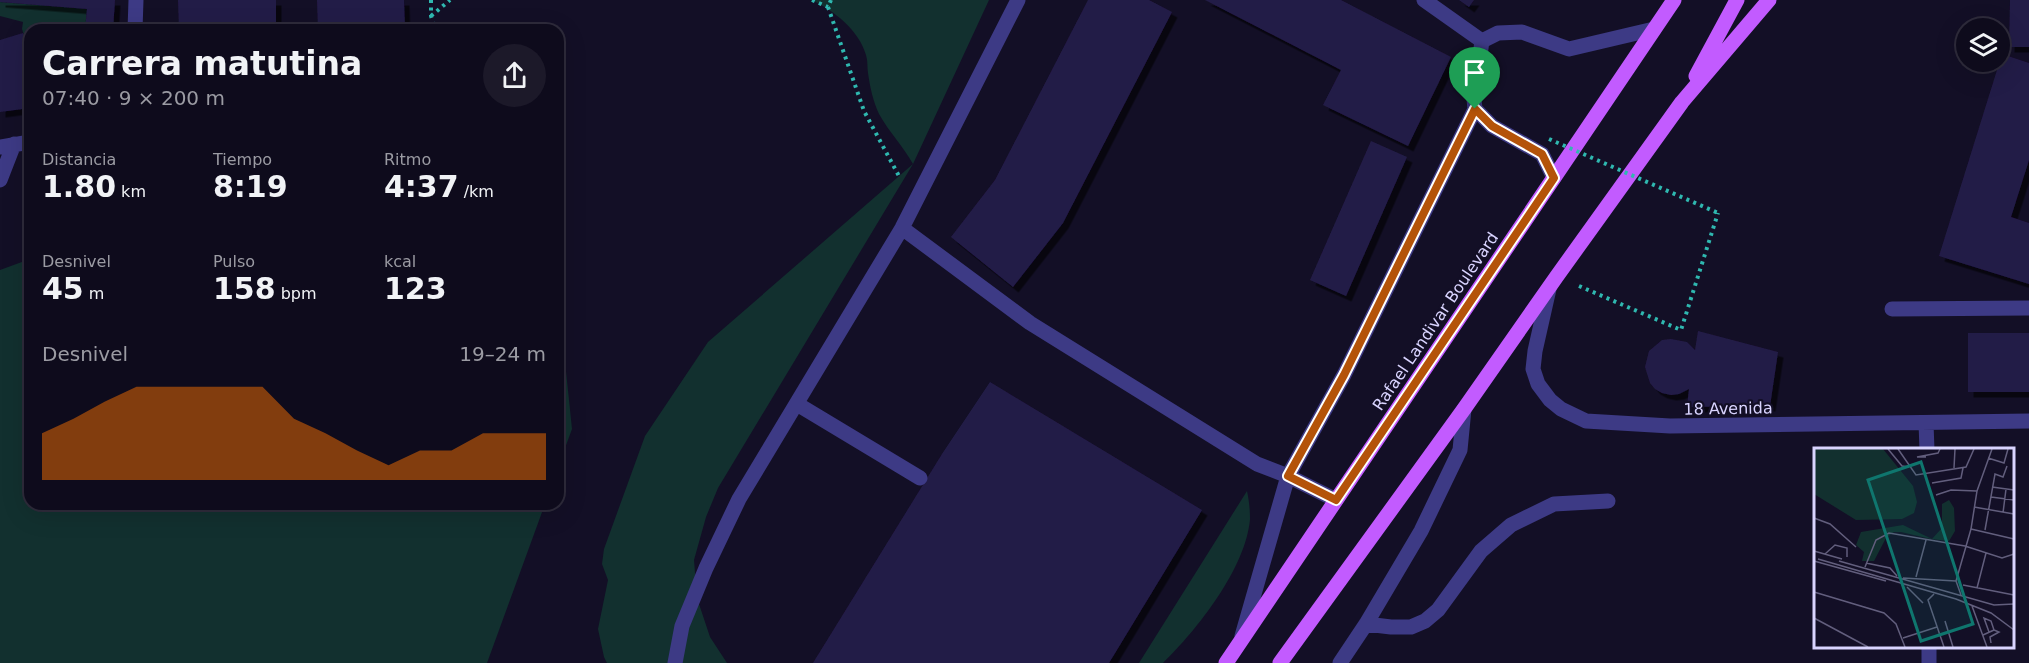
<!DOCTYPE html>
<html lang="es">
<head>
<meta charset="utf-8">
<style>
  :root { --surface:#0e0b1c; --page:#1c1929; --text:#f1f3f6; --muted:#9b9ba3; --line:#2e2b3b; --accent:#b45309 }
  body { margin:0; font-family:"DejaVu Sans",sans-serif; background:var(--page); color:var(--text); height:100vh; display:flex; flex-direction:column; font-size:22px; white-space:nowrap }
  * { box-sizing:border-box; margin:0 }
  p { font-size:20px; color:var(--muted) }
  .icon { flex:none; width:33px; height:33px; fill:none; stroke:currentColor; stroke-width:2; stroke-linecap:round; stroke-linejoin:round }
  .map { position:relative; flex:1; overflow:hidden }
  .details { position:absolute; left:24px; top:24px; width:540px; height:486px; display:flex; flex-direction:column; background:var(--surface); border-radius:18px; box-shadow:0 6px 24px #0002,0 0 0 2px var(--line) }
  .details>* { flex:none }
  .buttons { position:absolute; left:1956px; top:18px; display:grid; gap:12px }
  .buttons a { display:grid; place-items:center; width:54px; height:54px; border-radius:50%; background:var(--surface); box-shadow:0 6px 24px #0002,0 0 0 2px var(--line); font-size:30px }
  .pin { position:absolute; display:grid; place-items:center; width:51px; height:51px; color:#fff; margin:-62px -26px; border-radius:50% 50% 50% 0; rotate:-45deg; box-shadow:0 0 6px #0007 }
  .pin .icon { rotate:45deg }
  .round { display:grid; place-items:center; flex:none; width:63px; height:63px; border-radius:32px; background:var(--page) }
  .overview { display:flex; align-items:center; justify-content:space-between; height:102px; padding:0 18px }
  h1 { font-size:33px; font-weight:600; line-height:45px }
  .metrics { display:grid; grid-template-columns:repeat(3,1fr); gap:9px; height:102px; padding:6px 18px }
  .metrics div { display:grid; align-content:center }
  .metrics b { font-size:30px; font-weight:600 }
  .metrics small { font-size:16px; font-weight:400 }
  .metrics p { font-size:16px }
  .chart { height:168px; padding:12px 18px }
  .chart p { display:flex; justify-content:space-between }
  .chart svg { width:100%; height:108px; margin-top:6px; fill:var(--accent); opacity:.7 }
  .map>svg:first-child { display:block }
  .green { fill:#12302f }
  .building { fill:#241b47; filter:url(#shadow) }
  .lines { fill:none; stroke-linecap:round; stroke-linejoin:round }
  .path { stroke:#2fb8b0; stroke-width:4; stroke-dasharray:3 4.5; stroke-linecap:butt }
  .minor { stroke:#3d3a85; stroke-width:15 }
  .major { stroke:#c25bff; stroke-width:15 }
  .path-bridge { stroke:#2fb8b0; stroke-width:4; stroke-dasharray:3 4.5; stroke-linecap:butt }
  .route-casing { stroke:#fff; stroke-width:12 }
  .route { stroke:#b45309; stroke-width:8 }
  .labels { text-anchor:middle; stroke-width:4.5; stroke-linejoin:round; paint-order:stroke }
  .street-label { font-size:16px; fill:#d9d4ff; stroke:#130f26 }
  .inset-road { fill:none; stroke:#625e7d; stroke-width:1.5 }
  .view { fill:#0f766e; fill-opacity:0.15; stroke:#0f766e; stroke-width:3 }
  .inset-edge { fill:none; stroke:#d9d4ff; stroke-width:3 }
</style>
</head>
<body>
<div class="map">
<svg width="2029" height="663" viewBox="0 0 2029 663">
  <defs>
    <filter id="shadow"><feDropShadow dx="5.5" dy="5.5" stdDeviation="0" flood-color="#0009"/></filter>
  </defs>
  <rect width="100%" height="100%" fill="#130f26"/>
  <path class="green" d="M 812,0 L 989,0 L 913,164 L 718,488 L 706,517 L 694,560 L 697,598 L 710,637 L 727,663 L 607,663 L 604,657 L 598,629 L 608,580 L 602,564 L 604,549 L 645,436 L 708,342 L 913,164 C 903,146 889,132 879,114 C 873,101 870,87 868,73 C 867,67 868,61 866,55 C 859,30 834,11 812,0 Z
    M 0,2 L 87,9 L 85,30 L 30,30 L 30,55 L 22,29 L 23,22 L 0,16 Z
    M 30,259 L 30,504 L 545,504 L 487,663 L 0,663 L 0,270 Z
    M 558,294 L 572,429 L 558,467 Z
    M 1247,491 C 1249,500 1250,509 1250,519 C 1246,568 1197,630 1163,663 L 1139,663 Z"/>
  <path class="building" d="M 0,0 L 115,0 L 113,30 L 85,30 L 87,9 L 0,2 Z
    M 178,0 L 276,0 L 276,30 L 179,30 Z
    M 317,0 L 404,0 L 405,30 L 318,30 Z
    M 1088,0 L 1149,0 L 1172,12 L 1063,223 L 1013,287 L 951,237 L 995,180 Z
    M 1205,0 L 1341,0 L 1451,57 L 1408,146 L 1323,105 L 1341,70 Z
    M 1459,0 L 1474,0 L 1469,7 Z
    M 2010,0 L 2029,0 L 2029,47 L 2009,47 Z
    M 23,33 L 30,55 L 30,108 L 0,112 L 0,40 Z
    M 2002,54 L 2029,63 L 2029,160 L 2011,217 L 2029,223 L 2029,284 L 1939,256 Z
    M 1371,141 L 1407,157 L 1346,296 L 1310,280 Z
    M 1698,331 L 1778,352 L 1770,406 L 1687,407 L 1689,389 L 1679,394 L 1671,395 L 1662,393 L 1655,389 L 1650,383 L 1645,367 L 1649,351 L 1662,340 L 1671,339 L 1687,342 L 1695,350 Z
    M 1968,333 L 2029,333 L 2029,392 L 1968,392 Z
    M 990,382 L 1202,510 L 1109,663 L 813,663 L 942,454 Z"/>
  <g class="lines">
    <path class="path" d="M 431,0 L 431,16 L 435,30
      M 812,0 L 828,7
      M 831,0 L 828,7 L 864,111 L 900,178
      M 431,16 L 450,0
      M 1579,286 L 1681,330 L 1718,213"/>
    <path class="minor" d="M 1424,0 L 1482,41
      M 135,30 L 136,0
      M 1482,41 L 1498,33 L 1522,32 L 1569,49 L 1654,29
      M 1475,109 L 1492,126 L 1542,154 L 1554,178
      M 0,147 L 30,142
      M 0,180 L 14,144
      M 902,228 L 1030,323 L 1257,464 L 1288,476 L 1336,500
      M 1549,289 L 1535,351 L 1533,369 L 1538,384 L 1550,400 L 1561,409 L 1586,421 L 1670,426 L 2029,421
      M 1892,309 L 2029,308
      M 797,404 L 920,478
      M 1926,423 L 1927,450
      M 1366,624 L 1391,627 L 1411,627 L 1425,621 L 1438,610 L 1481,551 L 1511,525 L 1554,504 L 1608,501
      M 1242,636 L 1288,476 L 1344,375 L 1475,109 L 1474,99 L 1482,41
      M 1929,646 L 1929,663
      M 675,663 L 682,626 L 706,568 L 739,499 L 902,228 L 1018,0
      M 1340,663 L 1366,624 L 1421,531 L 1460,450 L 1464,409"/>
    <path class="major" d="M 1696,76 L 1737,0
      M 1226,663 L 1674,0
      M 1280,663 L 1464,409 L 1557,276 L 1682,102 L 1769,0"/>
    <path class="path-bridge" d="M 1549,139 L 1718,213"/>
  </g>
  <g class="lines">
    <g class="route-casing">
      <path id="route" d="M 1475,109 L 1492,126 L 1542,154 L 1554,178 L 1336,500 L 1288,476 L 1344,375 Z"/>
    </g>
    <use href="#route" class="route"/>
  </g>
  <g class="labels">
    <g class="street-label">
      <text transform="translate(1435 321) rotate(-56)" y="6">Rafael Landivar Boulevard</text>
      <text transform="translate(1728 408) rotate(-1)" y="6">18 Avenida</text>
    </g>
  </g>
  <g transform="translate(1814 448)">
    <rect width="200" height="200" fill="#130f26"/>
    <path d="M 0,1 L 69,1 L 99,38 L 103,54 L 100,65 L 88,71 L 42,72 L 0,46 ZM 135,52 L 140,60 L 141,83 L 135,93 L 117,91 L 87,84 L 80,84 L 72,90 L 60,113 L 48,113 L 50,104 L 42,97 L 47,84 L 89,77 L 118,91 L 128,80 L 128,56 Z" fill="#12302f"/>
    <path class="inset-road" d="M 74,1 L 88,18 L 95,19M 84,1 L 102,27 L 152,19 L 160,1M 112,9 L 103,9 L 124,5 L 126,1M 174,10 L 190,15 L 194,1M 140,20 L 141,1M 118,35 L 147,30 L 149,20M 178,39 L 200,42M 122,47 L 137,42 L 163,43M 177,49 L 200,52M 160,59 L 200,66M 189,65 L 192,41M 0,70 L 16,76 L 42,99M 157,81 L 200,91M 171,82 L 181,26 L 189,29 L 193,18M 0,103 L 28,111M 11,106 L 21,97 L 33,100 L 33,109M 4,111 L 142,151 L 177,165 L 200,182M 0,113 L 72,133M 25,113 L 180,157 L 200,156M 52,115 L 76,120 L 83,128M 51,119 L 62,92 L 75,85 L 151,98 L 188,110 L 200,106M 102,129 L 112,92M 89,130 L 142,133M 149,137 L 200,147M 93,139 L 109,155M 163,140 L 172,105M 0,144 L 70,165 L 82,176 L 91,199M 120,146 L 114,152 L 130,199M 147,147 L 142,133 L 157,81 L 163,43 L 178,1M 158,158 L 173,199M 0,170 L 54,199M 131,173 L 139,199M 169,187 L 180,182 L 177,173 L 170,170 L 175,184M 89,190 L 123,179M 177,195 L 176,189 L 185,184 L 180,182"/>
    <path class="view" d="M 107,14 L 159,176 L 107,193 L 54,32 Z"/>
    <rect width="200" height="200" class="inset-edge"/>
  </g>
</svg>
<div class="buttons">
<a><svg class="icon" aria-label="layers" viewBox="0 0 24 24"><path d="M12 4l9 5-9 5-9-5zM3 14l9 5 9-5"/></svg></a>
</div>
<div class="pin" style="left:1475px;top:109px;background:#1e9e55"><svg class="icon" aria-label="arrive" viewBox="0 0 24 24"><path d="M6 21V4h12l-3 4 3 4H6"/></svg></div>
<section class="details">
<div class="overview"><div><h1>Carrera matutina</h1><p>07:40 · 9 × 200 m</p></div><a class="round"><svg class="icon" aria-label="share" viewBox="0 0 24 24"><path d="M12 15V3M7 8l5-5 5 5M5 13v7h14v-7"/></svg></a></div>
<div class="metrics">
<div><p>Distancia</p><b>1.80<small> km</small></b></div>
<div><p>Tiempo</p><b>8:19</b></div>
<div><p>Ritmo</p><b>4:37<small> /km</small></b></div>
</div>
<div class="metrics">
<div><p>Desnivel</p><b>45<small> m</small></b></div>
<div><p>Pulso</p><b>158<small> bpm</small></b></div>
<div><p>kcal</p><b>123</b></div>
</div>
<div class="chart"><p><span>Desnivel</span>19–24 m</p>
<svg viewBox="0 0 160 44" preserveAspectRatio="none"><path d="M0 44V25L10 19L20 12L30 6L40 6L50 6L60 6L70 6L80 19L90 25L100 32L110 38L120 32L130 32L140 25L150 25L160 25V44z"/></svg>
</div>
</section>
</div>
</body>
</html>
